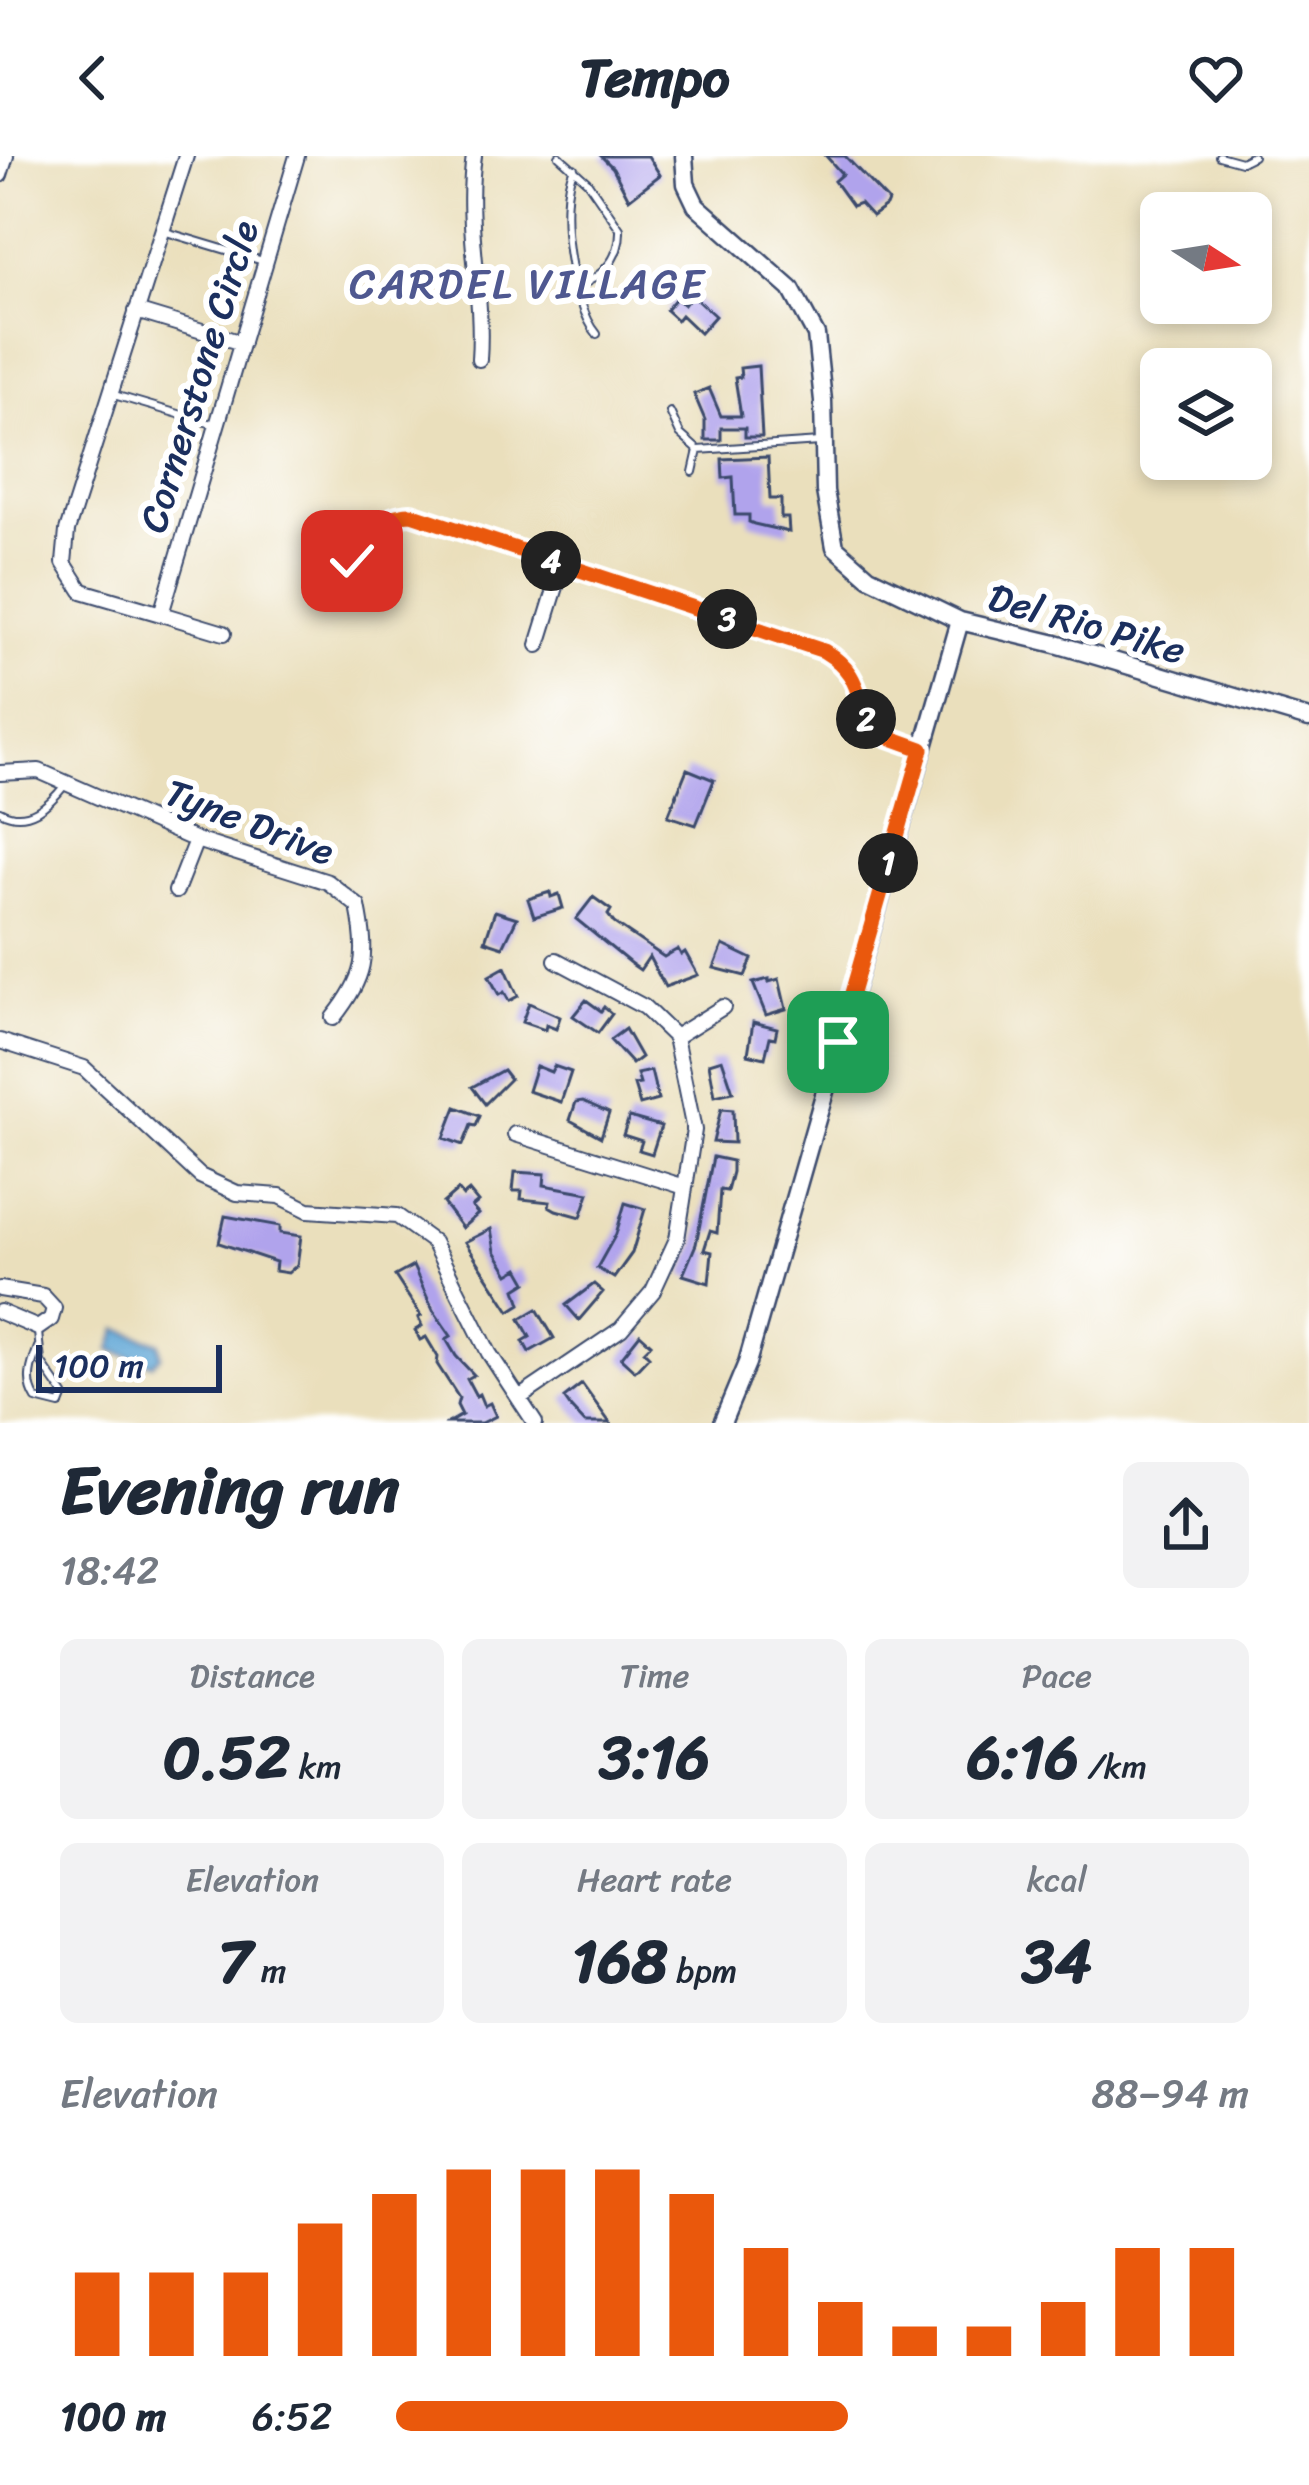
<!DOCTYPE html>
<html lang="en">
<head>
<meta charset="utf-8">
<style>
  :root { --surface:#fff; --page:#f2f2f3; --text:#1f2937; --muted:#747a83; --accent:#ea580c }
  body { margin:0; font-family:Sriracha,sans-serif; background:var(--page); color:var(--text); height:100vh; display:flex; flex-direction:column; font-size:45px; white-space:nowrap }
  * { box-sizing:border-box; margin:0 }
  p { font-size:39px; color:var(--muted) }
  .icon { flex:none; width:66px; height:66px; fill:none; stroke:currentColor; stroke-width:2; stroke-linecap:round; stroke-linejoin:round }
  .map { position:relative; height:1267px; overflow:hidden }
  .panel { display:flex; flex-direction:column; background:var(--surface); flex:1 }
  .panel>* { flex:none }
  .needle { width:78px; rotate:102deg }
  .tools { position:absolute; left:1140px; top:36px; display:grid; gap:24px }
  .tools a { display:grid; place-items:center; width:132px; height:132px; border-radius:18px; background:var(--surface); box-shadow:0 6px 18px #0003; font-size:60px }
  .scale { position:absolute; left:36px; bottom:30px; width:186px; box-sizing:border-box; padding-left:12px; border:6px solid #1b2f5e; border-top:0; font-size:33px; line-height:42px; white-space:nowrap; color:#1b2f5e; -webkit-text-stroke:9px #fff; paint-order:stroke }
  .pin { position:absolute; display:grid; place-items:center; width:102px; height:102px; color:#fff; margin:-51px; border-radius:24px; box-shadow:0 6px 18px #0006 }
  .km { position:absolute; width:60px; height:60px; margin:-30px; border-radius:50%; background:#222; color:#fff; font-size:33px; line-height:60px; text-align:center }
  .round { display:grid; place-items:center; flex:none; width:126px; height:126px; border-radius:18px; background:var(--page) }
  .summary { display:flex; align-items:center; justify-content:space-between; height:204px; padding:0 60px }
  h1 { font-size:66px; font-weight:700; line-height:90px }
  .metrics { display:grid; grid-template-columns:repeat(3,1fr); gap:18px; height:204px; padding:12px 60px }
  .metrics div { display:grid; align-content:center; border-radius:18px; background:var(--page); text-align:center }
  .metrics b { font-size:60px; font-weight:700 }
  .metrics small { font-size:33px; font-weight:400 }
  .metrics p { font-size:33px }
  .chart { height:336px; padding:24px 60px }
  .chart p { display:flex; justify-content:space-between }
  .chart svg { width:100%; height:216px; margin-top:12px; stroke:var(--accent); stroke-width:6 }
  ul { padding:0 60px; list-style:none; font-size:39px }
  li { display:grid; grid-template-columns:192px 144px 1fr; align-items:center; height:90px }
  li i { height:30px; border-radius:15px; background:var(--accent) }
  header { display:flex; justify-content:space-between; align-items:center; height:156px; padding:0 60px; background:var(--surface); font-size:54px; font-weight:700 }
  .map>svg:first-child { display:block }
  .water { fill:#5fa6d5; stroke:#3d6a9a; stroke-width:3 }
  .building { fill:#b0a3ec }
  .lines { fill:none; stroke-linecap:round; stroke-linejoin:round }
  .service-casing { stroke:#3a496c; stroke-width:10 }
  .minor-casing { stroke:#3a496c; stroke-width:18 }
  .tertiary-casing { stroke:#3a496c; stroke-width:21 }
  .service { stroke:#fff; stroke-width:6 }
  .minor { stroke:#fff; stroke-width:14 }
  .tertiary { stroke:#fff; stroke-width:16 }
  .route-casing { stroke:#fff; stroke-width:24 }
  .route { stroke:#ea580c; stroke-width:15 }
  .labels { text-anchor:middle; stroke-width:12; stroke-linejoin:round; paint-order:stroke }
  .street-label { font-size:39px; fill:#1b2f5e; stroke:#fff }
  .neighbourhood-label { font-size:42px; letter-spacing:3px; fill:#4f5890; stroke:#fff }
</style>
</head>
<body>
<header><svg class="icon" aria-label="back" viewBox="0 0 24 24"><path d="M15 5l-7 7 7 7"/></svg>Tempo<svg class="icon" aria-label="heart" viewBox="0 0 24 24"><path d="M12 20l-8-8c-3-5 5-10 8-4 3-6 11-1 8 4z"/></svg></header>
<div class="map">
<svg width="1309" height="1267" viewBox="0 0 1309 1267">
  <rect width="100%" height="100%" fill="#fff"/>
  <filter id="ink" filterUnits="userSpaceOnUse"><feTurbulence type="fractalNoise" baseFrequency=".00833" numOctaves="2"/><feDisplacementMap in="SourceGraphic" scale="24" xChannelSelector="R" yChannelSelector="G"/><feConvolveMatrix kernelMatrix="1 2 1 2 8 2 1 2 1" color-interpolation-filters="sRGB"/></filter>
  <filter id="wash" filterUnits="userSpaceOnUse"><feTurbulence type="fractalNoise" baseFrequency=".004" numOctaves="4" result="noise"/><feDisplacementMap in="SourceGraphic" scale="48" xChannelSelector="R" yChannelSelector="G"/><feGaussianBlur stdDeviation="2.7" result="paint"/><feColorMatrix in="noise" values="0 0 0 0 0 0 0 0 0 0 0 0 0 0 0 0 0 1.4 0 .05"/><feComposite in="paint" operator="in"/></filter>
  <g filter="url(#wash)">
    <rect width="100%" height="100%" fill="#eadfbc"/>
    <path class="water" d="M 118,1173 L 159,1187 L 161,1200 L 152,1208 L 111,1194 Z"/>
    <g id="blocks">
      <path class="building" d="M 601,0 L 648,0 L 660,19 L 629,43 L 613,12 Z
        M 826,0 L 845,0 L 888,45 L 886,50 L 872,60 L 860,47 L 852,50 L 834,25 L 842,18 Z
        M 692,139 L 715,160 L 700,177 L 681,159 L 677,164 L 666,154 L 676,142 L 684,149 Z
        M 758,210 L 762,281 L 745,281 L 745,272 L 721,272 L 721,284 L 705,284 L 705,264 L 694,238 L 709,232 L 721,260 L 741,260 L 735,222 L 741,221 L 740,212 Z
        M 768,301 L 770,343 L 781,343 L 781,362 L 788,362 L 789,376 L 754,368 L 749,366 L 749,359 L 735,359 L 733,321 L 723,322 L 722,303 Z
        M 687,613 L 714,624 L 696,669 L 668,660 Z
        M 550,736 L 551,741 L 559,738 L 563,752 L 534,761 L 528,743 Z
        M 593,741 L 611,754 L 608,759 L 614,767 L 664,801 L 678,793 L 681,799 L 685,796 L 698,819 L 665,831 L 649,801 L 640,814 L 630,807 L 576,763 Z
        M 495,755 L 517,762 L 503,791 L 485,785 Z
        M 723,789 L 752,803 L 745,820 L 714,812 Z
        M 505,811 L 518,840 L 509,845 L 504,836 L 499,839 L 489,820 Z
        M 769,823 L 769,826 L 779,823 L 786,853 L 766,859 L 753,827 Z
        M 586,844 L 601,855 L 604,851 L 612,858 L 598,877 L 573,860 Z
        M 529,847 L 560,861 L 556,873 L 546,869 L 545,874 L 522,866 Z
        M 753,866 L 777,872 L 775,882 L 770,881 L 765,902 L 748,898 Z
        M 625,873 L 641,901 L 632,908 L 610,884 Z
        M 722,903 L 733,936 L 715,940 L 709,907 Z
        M 536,910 L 551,916 L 554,910 L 571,916 L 561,946 L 528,935 Z
        M 503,914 L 510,923 L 485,948 L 472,931 Z
        M 651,915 L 658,944 L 640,949 L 634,929 L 640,928 L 637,918 Z
        M 583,945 L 609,957 L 601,981 L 570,964 L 576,946 Z
        M 456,951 L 480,960 L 476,970 L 471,969 L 463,989 L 444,982 Z
        M 721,953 L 733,954 L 734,987 L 713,986 Z
        M 629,961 L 661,970 L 652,998 L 639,994 L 642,985 L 623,979 Z
        M 713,1001 L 732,1005 L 732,1016 L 727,1035 L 720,1034 L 717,1077 L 710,1075 L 704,1094 L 712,1096 L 709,1127 L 683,1119 L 696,1088 Z
        M 515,1016 L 545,1018 L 544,1029 L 589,1037 L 581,1061 L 556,1054 L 549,1050 L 550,1046 L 521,1043 L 522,1035 L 513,1035 Z
        M 458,1034 L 463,1040 L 469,1035 L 478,1046 L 472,1051 L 478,1058 L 462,1072 L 443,1047 Z
        M 625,1047 L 645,1053 L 632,1097 L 614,1122 L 597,1112 L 616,1078 Z
        M 225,1060 L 280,1070 L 280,1077 L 301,1080 L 297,1109 L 288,1117 L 275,1115 L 276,1106 L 219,1087 Z
        M 491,1073 L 495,1095 L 509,1118 L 519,1112 L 527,1126 L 516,1133 L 521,1148 L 510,1155 L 465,1086 Z
        M 413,1110 L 433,1154 L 451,1180 L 446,1183 L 456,1200 L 474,1219 L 467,1223 L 476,1240 L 479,1238 L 484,1250 L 490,1247 L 496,1260 L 482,1267 L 448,1267 L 462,1259 L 457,1249 L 459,1242 L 437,1208 L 438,1201 L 426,1181 L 420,1184 L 415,1174 L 422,1170 L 418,1162 L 421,1160 L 395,1120 Z
        M 594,1128 L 603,1136 L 579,1164 L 566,1149 Z
        M 537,1153 L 554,1182 L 529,1196 L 523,1185 L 530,1181 L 520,1163 Z
        M 640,1178 L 651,1188 L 644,1195 L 649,1200 L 635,1215 L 621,1202 Z
        M 582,1228 L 610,1267 L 585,1267 L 571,1252 L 564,1242 Z"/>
    </g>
  </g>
  <g filter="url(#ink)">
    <use href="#blocks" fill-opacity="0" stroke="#3a496c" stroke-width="3"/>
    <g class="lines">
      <g class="service-casing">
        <path id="service" d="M 559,0 L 587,25 L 620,73 C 621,101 603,121 578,130
          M 1219,0 L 1241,6 L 1253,0
          M 574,12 C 556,48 572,148 597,178
          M 166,76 L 263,105
          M 114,239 L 216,269
          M 670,256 L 680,278 L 698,294
          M 693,316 L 698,294 L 820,286
          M 0,655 C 27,670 49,649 65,629
          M 38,1176 L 41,1206 L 64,1239 L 60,1249 L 36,1243 C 25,1226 31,1209 38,1191"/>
      </g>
      <g class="minor-casing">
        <path id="minor" d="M 186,0 L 67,375 L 64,407 L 82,435 L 161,458 L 297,0
          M 474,0 C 464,69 484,134 479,203
          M 0,19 L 6,0
          M 136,155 L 242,187
          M 352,405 C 368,380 378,359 411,358 L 824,495 C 862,518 855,540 872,575 L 922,593
          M 161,458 L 224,477
          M 538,489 L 563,408
          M 0,617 L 39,615 L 196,684 L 328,726 L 358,750 C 368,800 366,821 333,862
          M 176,735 L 196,684
          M 675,881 L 723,851
          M 0,885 L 84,912 L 200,1020 L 237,1037 L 280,1040 L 308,1054 L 397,1060 L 433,1086 L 489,1197 L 535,1267
          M 515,978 L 685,1031
          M 0,1133 L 43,1140 L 54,1152 L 51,1163 L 38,1172 L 0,1156
          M 519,1242 L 621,1173 L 653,1135 L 677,1083 L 694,974 L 675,881 L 644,851 L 556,804"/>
      </g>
      <g class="tertiary-casing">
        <path id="tertiary" d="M 684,0 L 686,28 L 696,49 L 791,133 L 816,179 L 823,245 L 825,335 L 835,391 L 869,421 L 960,465 L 1056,488 L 1309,563
          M 722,1267 L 747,1207 L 960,465"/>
      </g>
      <use href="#service" class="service"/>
      <use href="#minor" class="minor"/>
      <use href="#tertiary" class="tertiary"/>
    </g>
  </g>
  <g class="lines" filter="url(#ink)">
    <g class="route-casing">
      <path id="route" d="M 352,405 C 368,380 378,359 411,358 L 824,495 C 862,518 855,540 872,575 L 922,593 L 838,886"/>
    </g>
    <use href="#route" class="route"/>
  </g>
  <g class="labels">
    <g class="street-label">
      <text transform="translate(198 220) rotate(-73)" y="14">Cornerstone Circle</text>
      <text transform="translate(1087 467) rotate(16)" y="14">Del Rio Pike</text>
      <text transform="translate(250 665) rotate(21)" y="14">Tyne Drive</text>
    </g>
    <g class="neighbourhood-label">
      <text x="528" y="142">CARDEL VILLAGE</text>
    </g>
  </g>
</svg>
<div class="tools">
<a><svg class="needle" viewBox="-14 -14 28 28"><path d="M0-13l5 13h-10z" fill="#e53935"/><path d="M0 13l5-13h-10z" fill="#747a83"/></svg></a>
<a><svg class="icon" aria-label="layers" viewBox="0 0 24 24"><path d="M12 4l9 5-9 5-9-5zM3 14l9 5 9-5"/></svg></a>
</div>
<div class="scale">100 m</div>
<div class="pin" style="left:838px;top:886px;background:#1e9e55"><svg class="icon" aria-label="arrive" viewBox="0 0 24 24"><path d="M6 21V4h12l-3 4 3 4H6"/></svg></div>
<div class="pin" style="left:352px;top:405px;background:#d93025"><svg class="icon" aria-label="check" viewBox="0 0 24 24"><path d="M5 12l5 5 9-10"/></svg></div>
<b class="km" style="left:888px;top:707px">1</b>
<b class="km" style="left:866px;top:563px">2</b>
<b class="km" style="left:727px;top:463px">3</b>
<b class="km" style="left:551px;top:405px">4</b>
</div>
<section class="panel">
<div class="summary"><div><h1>Evening run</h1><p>18:42</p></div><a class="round"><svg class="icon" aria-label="share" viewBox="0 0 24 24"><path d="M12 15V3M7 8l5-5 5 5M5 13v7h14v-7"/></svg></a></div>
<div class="metrics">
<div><p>Distance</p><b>0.52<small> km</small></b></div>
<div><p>Time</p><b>3:16</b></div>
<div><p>Pace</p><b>6:16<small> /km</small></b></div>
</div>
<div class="metrics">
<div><p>Elevation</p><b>7<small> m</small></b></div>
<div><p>Heart rate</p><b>168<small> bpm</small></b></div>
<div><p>kcal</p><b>34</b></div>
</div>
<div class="chart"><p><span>Elevation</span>88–94 m</p>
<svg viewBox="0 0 160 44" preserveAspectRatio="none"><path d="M5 44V27M15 44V27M25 44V27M35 44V17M45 44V11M55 44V6M65 44V6M75 44V6M85 44V11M95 44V22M105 44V33M115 44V38M125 44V38M135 44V33M145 44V22M155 44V22"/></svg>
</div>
<ul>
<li><b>100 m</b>6:52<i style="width:53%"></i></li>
</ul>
</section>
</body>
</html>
